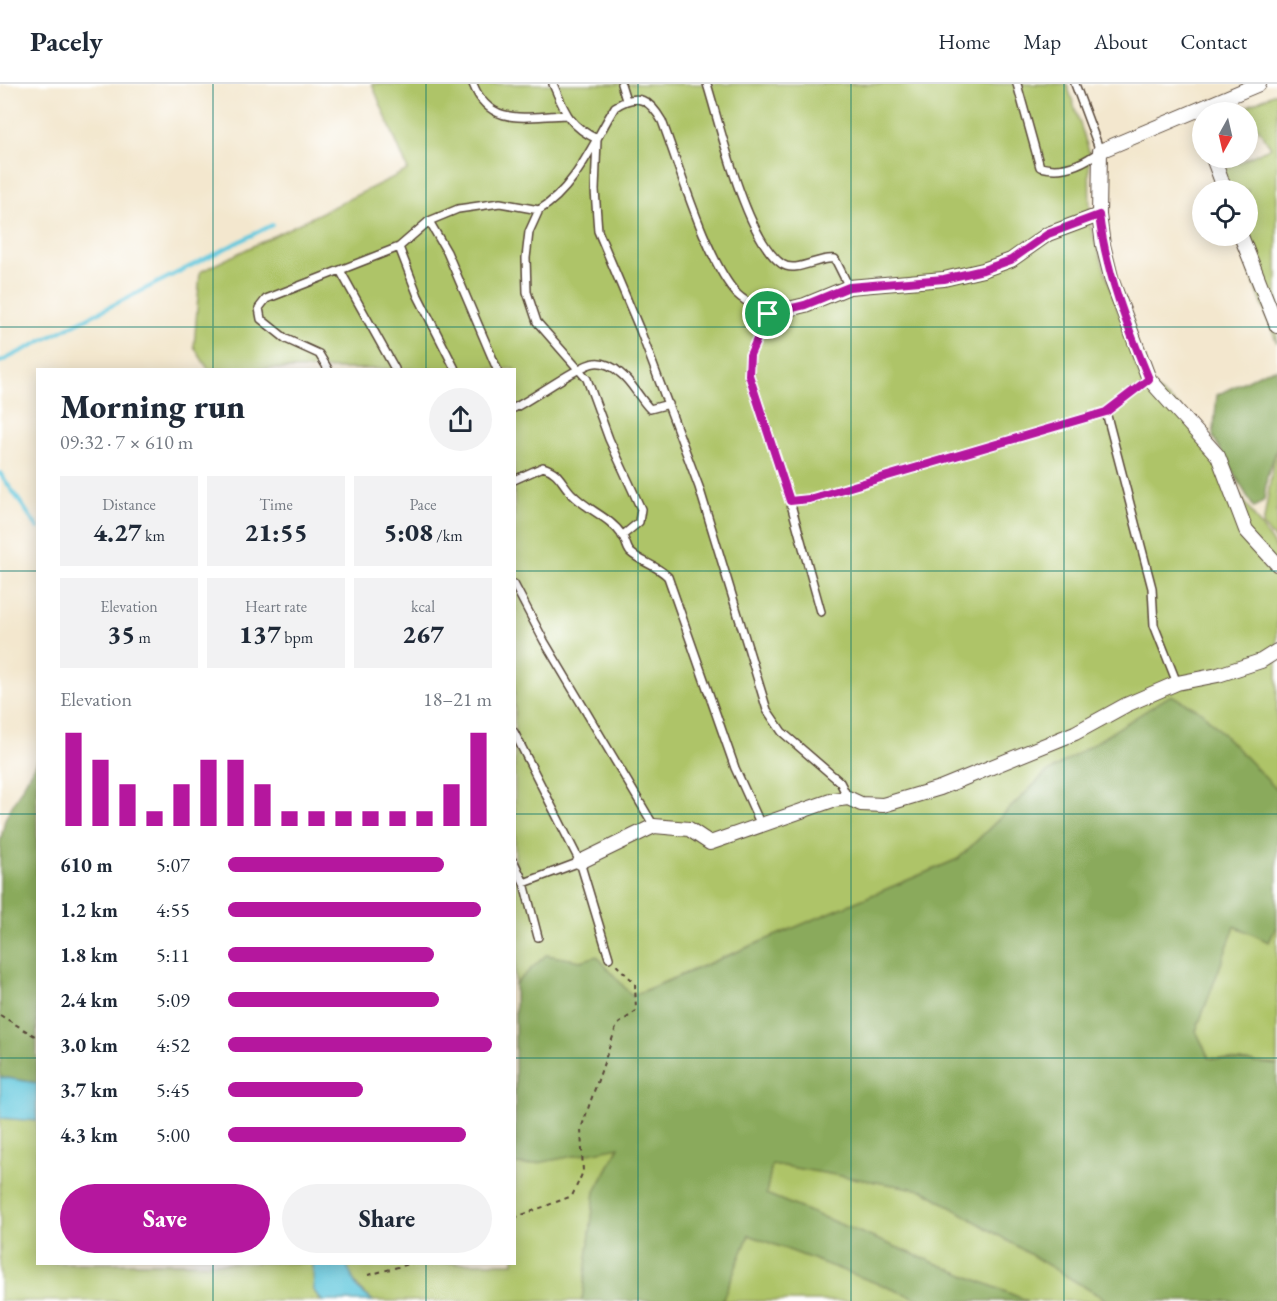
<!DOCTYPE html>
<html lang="en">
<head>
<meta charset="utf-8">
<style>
  :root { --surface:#fff; --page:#f2f2f3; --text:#1f2937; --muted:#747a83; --line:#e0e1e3; --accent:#b5179e }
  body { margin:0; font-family:"EB Garamond",serif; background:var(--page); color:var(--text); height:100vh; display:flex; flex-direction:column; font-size:22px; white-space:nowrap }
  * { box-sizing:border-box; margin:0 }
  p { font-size:20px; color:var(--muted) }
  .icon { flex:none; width:33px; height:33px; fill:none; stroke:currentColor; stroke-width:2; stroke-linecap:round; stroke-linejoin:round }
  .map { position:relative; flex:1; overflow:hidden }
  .drawer { position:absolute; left:36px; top:284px; width:480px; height:897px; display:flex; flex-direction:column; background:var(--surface); border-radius:0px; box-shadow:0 3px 15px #0003 }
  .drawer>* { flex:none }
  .needle { width:39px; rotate:188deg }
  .fabs { position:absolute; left:1192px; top:18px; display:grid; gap:12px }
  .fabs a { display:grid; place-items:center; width:66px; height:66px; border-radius:50%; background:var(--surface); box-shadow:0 3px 15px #0003; font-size:30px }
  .pin { position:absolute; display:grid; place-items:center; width:51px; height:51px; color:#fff; margin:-26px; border:3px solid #fff; border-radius:50%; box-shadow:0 2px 6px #0007 }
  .round { display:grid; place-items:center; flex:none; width:63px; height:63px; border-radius:32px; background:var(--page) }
  .headline { display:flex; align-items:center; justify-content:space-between; height:102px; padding:0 24px }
  h1 { font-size:33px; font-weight:800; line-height:45px }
  .metrics { display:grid; grid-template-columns:repeat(3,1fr); gap:9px; height:102px; padding:6px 24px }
  .metrics div { display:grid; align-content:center; border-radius:0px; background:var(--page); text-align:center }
  .metrics b { font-size:26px; font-weight:800 }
  .metrics small { font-size:16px; font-weight:400 }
  .metrics p { font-size:16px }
  .chart { height:168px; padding:12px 24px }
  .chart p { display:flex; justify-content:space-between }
  .chart svg { width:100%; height:108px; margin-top:6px; stroke:var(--accent); stroke-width:6 }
  .cta { display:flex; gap:12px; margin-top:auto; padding:12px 24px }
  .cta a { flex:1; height:69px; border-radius:36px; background:var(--accent); color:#fff; font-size:24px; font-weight:800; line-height:69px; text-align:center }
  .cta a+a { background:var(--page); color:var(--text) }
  ul { padding:0 24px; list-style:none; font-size:20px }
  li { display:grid; grid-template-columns:96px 72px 1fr; align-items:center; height:45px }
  li i { height:15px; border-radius:8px; background:var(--accent) }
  header { display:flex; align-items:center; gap:36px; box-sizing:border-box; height:84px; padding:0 30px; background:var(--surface); border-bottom:2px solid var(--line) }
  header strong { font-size:28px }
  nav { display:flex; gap:33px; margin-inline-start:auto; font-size:21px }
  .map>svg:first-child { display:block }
  .green { fill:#aec468; stroke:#747743; stroke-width:1.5 }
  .forest { fill:#8aaa5c; stroke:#626a3d; stroke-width:1.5 }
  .water { fill:#60c7dd; stroke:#4e787e; stroke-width:1.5 }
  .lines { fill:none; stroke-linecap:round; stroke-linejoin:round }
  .stream { stroke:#60c7dd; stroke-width:4 }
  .lane-casing { stroke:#574638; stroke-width:10 }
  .street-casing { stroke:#574638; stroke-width:16 }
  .path { stroke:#574638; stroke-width:2; stroke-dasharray:4.5 4.5; stroke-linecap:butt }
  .lane { stroke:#fff; stroke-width:7 }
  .street { stroke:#fff; stroke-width:14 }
  .route-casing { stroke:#fff; stroke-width:12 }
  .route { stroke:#b5179e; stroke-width:8 }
  .grid { fill:none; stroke:#0f766e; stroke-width:1.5; stroke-opacity:0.55 }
</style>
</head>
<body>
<header>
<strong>Pacely</strong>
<nav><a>Home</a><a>Map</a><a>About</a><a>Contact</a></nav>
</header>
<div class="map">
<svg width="1277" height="1217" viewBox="0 0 1277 1217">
  <rect width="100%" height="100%" fill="#fff"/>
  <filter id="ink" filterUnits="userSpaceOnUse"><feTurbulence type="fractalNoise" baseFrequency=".0167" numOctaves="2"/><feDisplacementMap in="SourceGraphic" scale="12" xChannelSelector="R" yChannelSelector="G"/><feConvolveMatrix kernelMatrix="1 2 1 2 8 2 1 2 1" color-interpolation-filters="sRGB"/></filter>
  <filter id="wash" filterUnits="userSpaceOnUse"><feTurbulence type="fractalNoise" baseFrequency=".008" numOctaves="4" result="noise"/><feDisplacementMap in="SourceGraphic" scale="24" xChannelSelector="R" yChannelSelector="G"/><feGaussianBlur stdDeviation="1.35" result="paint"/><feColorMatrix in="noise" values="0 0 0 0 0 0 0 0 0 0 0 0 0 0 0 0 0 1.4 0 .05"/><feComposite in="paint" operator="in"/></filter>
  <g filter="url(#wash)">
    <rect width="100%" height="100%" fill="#f3e7ce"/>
    <path class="green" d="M 372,0 L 1067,0 L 1089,67 L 1090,141 L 1140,293 L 1181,324 L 1277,466 L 1277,706 L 1202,628 L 1045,690 L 958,775 L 631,912 L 597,873 L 581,877 L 546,871 L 515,900 L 514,285 L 208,285 L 194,263 L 200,188 L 408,86 Z
      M 1277,8 L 1277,259 L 1236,152 L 1248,152 L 1248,106 L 1219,106 L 1213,91 L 1271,63 L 1244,24 Z
      M 1277,356 L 1277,458 L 1263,442 Z
      M 1277,841 L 1277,981 L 1209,974 L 1196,947 L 1235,842 L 1269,858 Z
      M 20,1033 L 37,1037 L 38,1179 L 313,1179 L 314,1207 L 322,1217 L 0,1217 L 0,1034 Z
      M 619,1062 L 595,1108 L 582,1217 L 373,1217 C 360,1206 349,1195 346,1179 L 514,1179 L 515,1080 L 528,1081 Z
      M 772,1080 L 923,1106 L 1108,1217 L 1028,1217 L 766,1110 Z
      M 749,1151 L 924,1217 L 722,1217 Z"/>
    <path class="forest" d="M 1277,285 L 1277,364 L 1267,393 L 1264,416 L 1254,424 L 1213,353 L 1217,311 L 1265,287 Z
      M 1171,611 L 1202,628 L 1277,706 L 1277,841 L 1269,858 L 1235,842 L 1196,947 L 1209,974 L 1277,981 L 1277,1217 L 1108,1217 L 923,1106 L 772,1080 L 766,1110 L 1028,1217 L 924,1217 L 749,1151 L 722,1217 L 582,1217 L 595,1108 L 619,1063 L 528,1081 L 515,1080 L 515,900 L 546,871 L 581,877 L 597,872 L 632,912 L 958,775 L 1045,690 Z
      M 37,676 L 37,999 L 0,993 L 0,759 L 5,735 Z"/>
    <path class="water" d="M 0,993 L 37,999 L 37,1037 L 0,1034 Z
      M 313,1179 L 346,1179 L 357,1204 L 373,1217 L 322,1217 L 314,1207 Z"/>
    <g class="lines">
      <path class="stream" d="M 0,278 L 272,141
        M 0,389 L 38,444"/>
    </g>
  </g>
  <g filter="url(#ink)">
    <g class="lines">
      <g class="lane-casing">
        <path id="lane" d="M 473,0 C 490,44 527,32 566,31
          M 553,0 C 565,28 569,42 597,55
          M 621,0 L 626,16
          M 707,0 C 720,41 746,156 782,180 C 796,190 819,172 835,175 L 849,203
          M 1017,0 L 1040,83 C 1062,89 1083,80 1100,67 L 1075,0
          M 597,55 L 595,106 L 598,147 L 640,246 L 699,403 L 767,626 L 782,648 L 840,698 L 848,714
          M 539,126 L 529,148 L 526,174 L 527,208 L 537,238 L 587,295 L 609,355 L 641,425 L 639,438 L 622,452
          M 429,137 L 447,168 L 497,285
          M 399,163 L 418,212 L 455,285
          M 341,188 L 395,285
          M 328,285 L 319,270 L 286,255 L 261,235 L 259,224 L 266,215 L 399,163 L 429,137 L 458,125 L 500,119 L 539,126 C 575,105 594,57 615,23 C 638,8 650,16 662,37 C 679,82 707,178 737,210 C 745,218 758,224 768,230 L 750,271 L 749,291 L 790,417 L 821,528
          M 514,324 C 533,315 580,280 595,279 C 604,278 614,283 620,289 C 632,298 639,314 650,325 L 669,320
          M 1106,328 L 1152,504 L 1154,541 L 1177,599
          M 514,396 L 543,383 C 560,388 561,399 572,410 C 587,426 610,433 622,451 C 626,456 626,463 630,468 C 642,479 657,481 668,493 L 735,684 L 761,741
          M 790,417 L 809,415 L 1106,328 L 1149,295
          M 514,500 L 544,557 L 654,742
          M 514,648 L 580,778 L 609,874
          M 514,778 L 524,799
          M 538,853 L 524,799 L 580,778"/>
      </g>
      <g class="street-casing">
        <path id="street" d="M 1259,0 L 1100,67 L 1099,131 L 1103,161 L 1112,197 L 1149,295 L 1218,372 L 1246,446 L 1277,480
          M 1213,74 L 1225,106
          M 1241,152 L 1277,242
          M 768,230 L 805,221 L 849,203 L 944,195 L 983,186 L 1011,176 L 1048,150 L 1099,131
          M 580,778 L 654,742 L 689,745 L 710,759 L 833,716 L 848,714 L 861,720 L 883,721 L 940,704 L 1075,649 L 1126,621 L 1177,599 L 1218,591 L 1261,577 L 1277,567"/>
      </g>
      <path class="path" d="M 0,931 L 38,954
        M 514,1134 L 572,1112 L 583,1088 L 581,1045 L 617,941 L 636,927 L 635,899 L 614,879
        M 368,1191 L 413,1179"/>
      <use href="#lane" class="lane"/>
      <use href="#street" class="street"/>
    </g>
  </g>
  <g class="lines" filter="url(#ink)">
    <g class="route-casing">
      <path id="route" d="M 1099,131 C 1106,188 1127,242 1149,295 L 1106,328 L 809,415 L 790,417 L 749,291 L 750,271 L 768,230 L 805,221 L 849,203 L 944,195 L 983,186 L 1011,176 L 1048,150 Z"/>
    </g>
    <use href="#route" class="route"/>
  </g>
  <path class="grid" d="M 213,0 L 213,285M 426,0 L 426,285M 638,0 L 638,1217M 851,0 L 851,1217M 1064,0 L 1064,1217M 0,243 L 1277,243M 0,487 L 38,487M 514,487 L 1277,487M 0,730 L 38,730M 514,730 L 1277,730M 0,974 L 38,974M 514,974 L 1277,974M 213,1179 L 213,1217M 426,1179 L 426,1217"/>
</svg>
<div class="fabs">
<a><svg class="needle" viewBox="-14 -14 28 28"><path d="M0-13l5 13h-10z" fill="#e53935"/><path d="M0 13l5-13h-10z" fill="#747a83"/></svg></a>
<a><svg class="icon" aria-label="locate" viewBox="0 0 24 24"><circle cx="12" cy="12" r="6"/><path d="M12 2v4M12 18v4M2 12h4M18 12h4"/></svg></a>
</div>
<div class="pin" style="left:768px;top:230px;background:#1e9e55"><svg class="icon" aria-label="arrive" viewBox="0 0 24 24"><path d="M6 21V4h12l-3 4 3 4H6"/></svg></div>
<section class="drawer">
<div class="headline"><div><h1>Morning run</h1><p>09:32 · 7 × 610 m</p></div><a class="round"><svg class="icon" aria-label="share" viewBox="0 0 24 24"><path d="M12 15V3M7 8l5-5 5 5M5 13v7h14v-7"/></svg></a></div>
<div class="metrics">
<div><p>Distance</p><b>4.27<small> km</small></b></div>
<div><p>Time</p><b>21:55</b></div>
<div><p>Pace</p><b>5:08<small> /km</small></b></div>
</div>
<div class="metrics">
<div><p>Elevation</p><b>35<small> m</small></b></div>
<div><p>Heart rate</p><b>137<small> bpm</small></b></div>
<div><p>kcal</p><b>267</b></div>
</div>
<div class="chart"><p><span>Elevation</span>18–21 m</p>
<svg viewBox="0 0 160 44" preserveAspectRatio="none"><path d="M5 44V6M15 44V17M25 44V27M35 44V38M45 44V27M55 44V17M65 44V17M75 44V27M85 44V38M95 44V38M105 44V38M115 44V38M125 44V38M135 44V38M145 44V27M155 44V6"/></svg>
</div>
<ul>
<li><b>610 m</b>5:07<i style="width:82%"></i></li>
<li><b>1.2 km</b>4:55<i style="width:96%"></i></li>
<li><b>1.8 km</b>5:11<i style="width:78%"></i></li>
<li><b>2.4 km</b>5:09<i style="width:80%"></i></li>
<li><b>3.0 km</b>4:52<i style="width:100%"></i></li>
<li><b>3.7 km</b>5:45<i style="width:51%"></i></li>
<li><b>4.3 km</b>5:00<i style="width:90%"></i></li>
</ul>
<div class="cta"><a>Save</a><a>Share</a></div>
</section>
</div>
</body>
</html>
